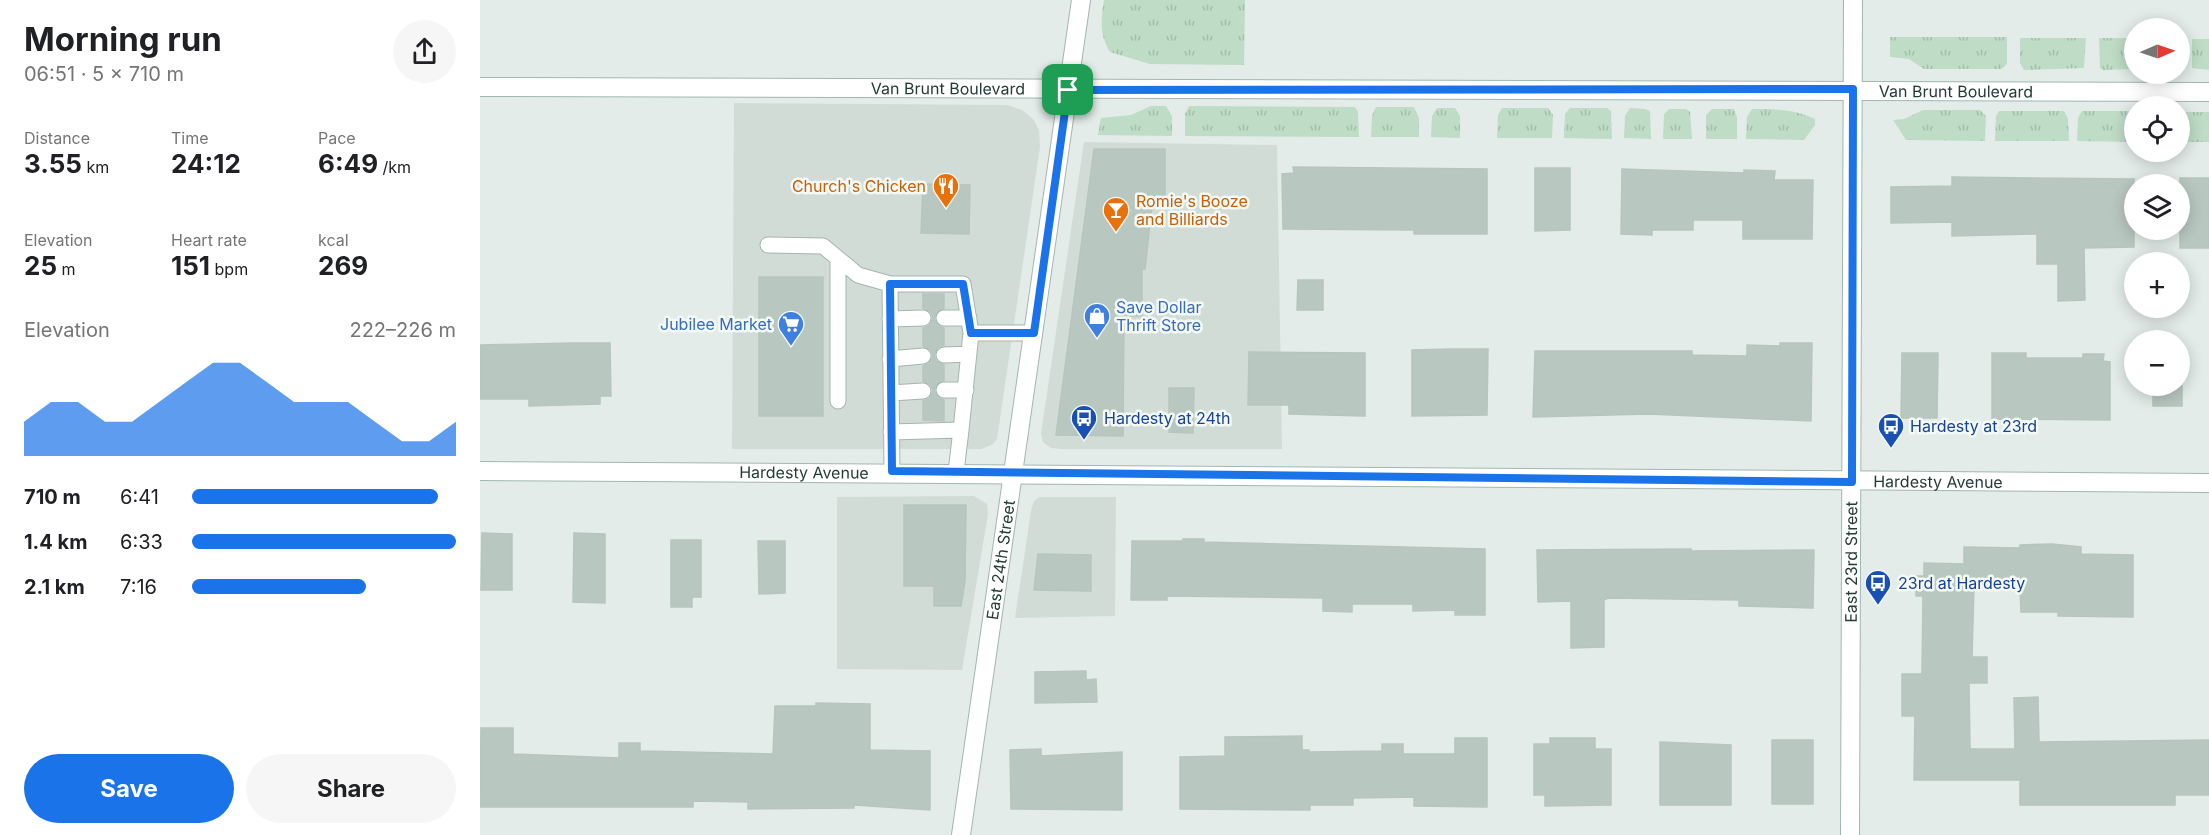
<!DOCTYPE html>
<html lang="en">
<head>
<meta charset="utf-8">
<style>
  :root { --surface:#fff; --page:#f6f6f6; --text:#202124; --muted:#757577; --accent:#1a73e8 }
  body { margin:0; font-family:Inter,sans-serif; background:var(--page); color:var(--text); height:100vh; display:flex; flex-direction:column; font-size:22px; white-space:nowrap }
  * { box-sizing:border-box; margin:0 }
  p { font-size:20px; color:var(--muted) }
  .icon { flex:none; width:33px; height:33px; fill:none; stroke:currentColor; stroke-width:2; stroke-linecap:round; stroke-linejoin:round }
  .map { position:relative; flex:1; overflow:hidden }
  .details { display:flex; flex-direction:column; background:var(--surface); width:480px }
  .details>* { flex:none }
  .needle { width:39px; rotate:88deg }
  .controls { position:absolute; left:1644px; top:18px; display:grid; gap:12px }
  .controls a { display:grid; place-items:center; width:66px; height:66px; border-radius:50%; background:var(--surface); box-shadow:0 3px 15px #0003; font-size:30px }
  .pin { position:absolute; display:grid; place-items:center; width:51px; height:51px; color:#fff; margin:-26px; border-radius:12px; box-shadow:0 3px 9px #0006 }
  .round { display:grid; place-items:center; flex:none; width:63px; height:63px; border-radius:32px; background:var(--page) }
  .headline { display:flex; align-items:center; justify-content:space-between; height:102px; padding:0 24px }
  h1 { font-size:33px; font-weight:700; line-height:45px }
  .figures { display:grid; grid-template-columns:repeat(3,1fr); gap:9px; height:102px; padding:6px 24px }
  .figures div { display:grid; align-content:center }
  .figures b { font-size:26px; font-weight:700 }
  .figures small { font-size:16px; font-weight:400 }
  .figures p { font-size:16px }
  .chart { height:168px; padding:12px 24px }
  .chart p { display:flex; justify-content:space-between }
  .chart svg { width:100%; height:108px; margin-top:6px; fill:var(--accent); opacity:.7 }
  .cta { display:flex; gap:12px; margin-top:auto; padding:12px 24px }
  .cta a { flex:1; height:69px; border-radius:36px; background:var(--accent); color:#fff; font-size:24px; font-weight:700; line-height:69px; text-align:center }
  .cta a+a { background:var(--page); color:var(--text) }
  ul { padding:0 24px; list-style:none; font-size:20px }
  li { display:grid; grid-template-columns:96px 72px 1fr; align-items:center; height:45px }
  li i { height:15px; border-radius:8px; background:var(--accent) }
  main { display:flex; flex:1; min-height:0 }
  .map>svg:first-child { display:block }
  .built { fill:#d2dcd7 }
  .grass { fill:url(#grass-tufts) }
  .building { fill:#b9c7c1; stroke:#b6c5bf; stroke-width:1.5 }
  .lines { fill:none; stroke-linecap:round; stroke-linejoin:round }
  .lane-casing { stroke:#a6b4af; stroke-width:17 }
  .street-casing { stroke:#a6b4af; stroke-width:20 }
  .secondary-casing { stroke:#a2b7b0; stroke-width:20 }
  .lane { stroke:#fff; stroke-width:15 }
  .street { stroke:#fff; stroke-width:18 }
  .secondary { stroke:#fff; stroke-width:18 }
  .route-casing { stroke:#fff; stroke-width:12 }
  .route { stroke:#1a73e8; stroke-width:8 }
  .labels { text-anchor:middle; stroke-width:5; stroke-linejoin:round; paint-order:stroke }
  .street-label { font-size:16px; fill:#243c36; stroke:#f4f9f6 }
  .food-label { font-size:16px; fill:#c56008; stroke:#f4f9f6; text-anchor:end }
  .shop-label { font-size:16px; fill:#366cbe; stroke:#f4f9f6; text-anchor:start }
  .transit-label { font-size:16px; fill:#164399; stroke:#f4f9f6; text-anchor:start }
</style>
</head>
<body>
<main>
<section class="details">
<div class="headline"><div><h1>Morning run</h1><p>06:51 · 5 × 710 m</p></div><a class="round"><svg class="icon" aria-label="share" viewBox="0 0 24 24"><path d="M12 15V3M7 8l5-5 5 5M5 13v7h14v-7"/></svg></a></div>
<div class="figures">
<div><p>Distance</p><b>3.55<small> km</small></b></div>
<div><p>Time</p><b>24:12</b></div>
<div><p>Pace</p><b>6:49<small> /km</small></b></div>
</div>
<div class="figures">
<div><p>Elevation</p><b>25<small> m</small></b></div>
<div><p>Heart rate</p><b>151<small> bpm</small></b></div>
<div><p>kcal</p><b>269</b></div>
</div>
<div class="chart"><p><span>Elevation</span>222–226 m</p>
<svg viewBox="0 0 160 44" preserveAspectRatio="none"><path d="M0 44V30L10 22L20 22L30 30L40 30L50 22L60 14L70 6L80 6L90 14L100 22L110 22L120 22L130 30L140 38L150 38L160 30V44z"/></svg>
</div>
<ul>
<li><b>710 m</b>6:41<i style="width:93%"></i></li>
<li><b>1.4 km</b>6:33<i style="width:100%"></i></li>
<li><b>2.1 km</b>7:16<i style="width:66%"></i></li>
</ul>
<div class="cta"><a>Save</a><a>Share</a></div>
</section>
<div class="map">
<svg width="1729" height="835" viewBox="0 0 1729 835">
  <defs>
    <pattern id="grass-tufts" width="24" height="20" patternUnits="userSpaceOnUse" patternTransform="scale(1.5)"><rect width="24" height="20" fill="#bedcc6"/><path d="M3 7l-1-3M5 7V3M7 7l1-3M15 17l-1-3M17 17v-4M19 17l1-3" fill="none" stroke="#a3beab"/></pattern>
  </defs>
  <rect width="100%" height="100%" fill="#e3ece8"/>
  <path class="built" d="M 254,103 L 527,105 L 542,110 L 553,119 L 559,130 L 560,147 L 517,439 L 512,445 L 501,449 L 252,449 Z
    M 604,142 L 797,145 L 802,449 L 582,449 L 571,448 L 563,442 L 561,434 Z
    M 494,496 L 507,504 L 508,514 L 482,670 L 357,669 L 357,497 Z
    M 560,497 L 636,497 L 635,616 L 535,618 L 551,511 L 554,501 Z"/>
  <path class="grass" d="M 624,0 L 765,0 L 764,65 L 670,64 L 630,52 C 619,34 621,20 624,0 Z
    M 1410,37 L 1527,37 L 1527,64 L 1521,69 L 1444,69 L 1429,59 L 1410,57 Z
    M 1540,38 L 1606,38 L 1604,68 L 1544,70 L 1540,63 Z
    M 1619,38 L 1654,38 L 1654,69 L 1623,70 L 1620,68 Z
    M 1712,39 L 1729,39 L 1729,70 L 1712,68 Z
    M 671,106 L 686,106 L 692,116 L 692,136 L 618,135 L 621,118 L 651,115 Z
    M 709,106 L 875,107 L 878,112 L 879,137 L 705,136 L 705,114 Z
    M 896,107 L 934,107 L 939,118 L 939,137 L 891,137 L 892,116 Z
    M 957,108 L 975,108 L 980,116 L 980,138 L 951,137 L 952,116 Z
    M 1022,108 L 1068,108 L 1073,115 L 1072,138 L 1017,138 L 1018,115 Z
    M 1090,108 L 1127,108 L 1131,111 L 1132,139 L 1084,138 L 1085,114 Z
    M 1150,108 L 1165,109 L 1170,111 L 1171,139 L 1144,138 L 1145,116 Z
    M 1189,109 L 1206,109 L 1210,112 L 1212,139 L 1183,139 L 1184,114 Z
    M 1232,109 L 1254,109 L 1257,117 L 1257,139 L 1226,139 L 1226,115 Z
    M 1272,109 C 1294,109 1315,109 1335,119 L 1335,125 L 1324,140 L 1266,139 L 1267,117 Z
    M 1443,110 L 1500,110 L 1506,116 L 1505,141 L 1426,140 L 1413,120 L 1424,119 Z
    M 1519,111 L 1584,111 L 1588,119 L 1589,141 L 1515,141 L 1516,116 Z
    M 1602,111 L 1654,111 L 1654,142 L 1597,141 L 1598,118 Z
    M 1700,112 L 1729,112 L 1729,142 L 1700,142 Z"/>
  <path class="building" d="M 614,149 L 685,149 L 685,196 L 673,196 L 665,269 L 662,269 L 662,316 L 644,316 L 643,436 L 576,435 Z
    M 813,167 L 1007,169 L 1007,234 L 934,234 L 934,230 L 803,229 L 802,174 L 814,173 Z
    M 1055,168 L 1090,168 L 1090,230 L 1055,231 Z
    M 1142,169 L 1264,173 L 1264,170 L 1295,171 L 1294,180 L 1333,180 L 1332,239 L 1263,239 L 1263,220 L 1213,220 L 1213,230 L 1172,230 L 1172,235 L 1141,234 Z
    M 1472,177 L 1654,179 L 1654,247 L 1604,248 L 1605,300 L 1578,301 L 1578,264 L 1557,264 L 1557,234 L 1472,236 L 1472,222 L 1411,223 L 1411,187 L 1472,186 Z
    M 1700,178 L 1729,178 L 1729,248 L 1700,248 Z
    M 443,184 L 490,185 L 489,234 L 441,233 Z
    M 279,277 L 343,277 L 343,416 L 279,416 Z
    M 818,280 L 843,280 L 843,310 L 817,310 Z
    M 443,294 L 464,294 L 464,308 L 456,313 L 454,319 L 459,326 L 464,328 L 464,345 L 458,347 L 454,355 L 456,361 L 464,365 L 464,380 L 456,385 L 454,391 L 459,398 L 464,400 L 464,421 L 443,420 L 443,401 L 449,399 L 453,391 L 451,385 L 443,381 L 443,366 L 449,364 L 453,356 L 451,350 L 443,346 L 443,328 L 449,326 L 453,318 L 451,312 L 443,308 Z
    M 92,343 L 130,343 L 131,396 L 120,396 L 120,404 L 49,406 L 49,399 L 0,399 L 0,345 Z
    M 1300,343 L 1332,343 L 1331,421 L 1169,414 L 1053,417 L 1055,351 L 1212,351 L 1212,355 L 1267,356 L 1267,345 L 1300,346 Z
    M 972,349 L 1008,349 L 1007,415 L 932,416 L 932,350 Z
    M 769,352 L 885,353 L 885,416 L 809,414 L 809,405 L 768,405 Z
    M 1422,353 L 1458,353 L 1457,418 L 1421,418 Z
    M 1512,353 L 1546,353 L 1546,358 L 1603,358 L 1603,354 L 1624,354 L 1623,361 L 1630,362 L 1630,420 L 1512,419 Z
    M 1673,386 L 1702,386 L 1702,406 L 1673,406 Z
    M 689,388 L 714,388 L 713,433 L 689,432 Z
    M 424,505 L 486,505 L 485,581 L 481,606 L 454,606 L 454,586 L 424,586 Z
    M 2,533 L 32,534 L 32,590 L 1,590 Z
    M 94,533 L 125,534 L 125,603 L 93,602 Z
    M 703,539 L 724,539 L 724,542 L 1005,549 L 1005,615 L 975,615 L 975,610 L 933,611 L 933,604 L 872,604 L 872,612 L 843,611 L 843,598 L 687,596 L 687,600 L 651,600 L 652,541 L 703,541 Z
    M 191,540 L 221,540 L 221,597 L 212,597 L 212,607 L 191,607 Z
    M 278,541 L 305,541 L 305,593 L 279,594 Z
    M 1572,544 L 1601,547 L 1601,554 L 1653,555 L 1653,617 L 1578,616 L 1578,612 L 1541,612 L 1540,587 L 1494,586 L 1492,657 L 1507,657 L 1507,683 L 1489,683 L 1490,749 L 1535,749 L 1534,698 L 1558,697 L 1559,742 L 1729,740 L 1729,795 L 1695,795 L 1695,805 L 1540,805 L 1540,780 L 1434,780 L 1435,716 L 1422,716 L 1422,674 L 1442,674 L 1443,596 L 1436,596 L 1436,576 L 1444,576 L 1444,563 L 1484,564 L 1484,547 L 1540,548 L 1540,545 Z
    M 1211,549 L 1211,551 L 1334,550 L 1333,608 L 1259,606 L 1259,600 L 1128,598 L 1124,600 L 1124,647 L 1091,648 L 1091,601 L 1058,602 L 1057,550 Z
    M 558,554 L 611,555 L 611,591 L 554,590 Z
    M 606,671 L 606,680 L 616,679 L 617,702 L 555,703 L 555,672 Z
    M 336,703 L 390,704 L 390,750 L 450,751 L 450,810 L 374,805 L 374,808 L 268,809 L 268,802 L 213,801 L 213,807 L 0,807 L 1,728 L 33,728 L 33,754 L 139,758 L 139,743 L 160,743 L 160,751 L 293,754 L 295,706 L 336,706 Z
    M 822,736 L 822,750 L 829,750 L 829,752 L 902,751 L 902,744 L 923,744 L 923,754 L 975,754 L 975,738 L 1007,738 L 1007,807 L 934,806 L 934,797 L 873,798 L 873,805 L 830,805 L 830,810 L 700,809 L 700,757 L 745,756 L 745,737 Z
    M 1070,738 L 1115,738 L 1115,749 L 1131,749 L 1131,805 L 1065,806 L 1065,795 L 1054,795 L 1054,744 L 1070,744 Z
    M 1292,740 L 1333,740 L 1333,804 L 1292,804 Z
    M 1180,742 L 1251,745 L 1251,805 L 1180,805 Z
    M 561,749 L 561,756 L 642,752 L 642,810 L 531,809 L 530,750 Z"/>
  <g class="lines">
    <g class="lane-casing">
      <path id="lane" d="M 288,245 L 343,246 L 378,275 L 410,284
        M 358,259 L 358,401
        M 464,318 L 489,318
        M 410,319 L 443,318
        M 464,355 L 489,354
        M 410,359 L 443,356
        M 464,390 L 486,390
        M 411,393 L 443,391
        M 411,432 L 481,430 L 491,333
        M 412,471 L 410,284 L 483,284 L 491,333 L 554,333
        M 476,472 L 481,430"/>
    </g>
    <g class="street-casing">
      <g id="street">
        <path id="s1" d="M 481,835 L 601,0"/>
      </g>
    </g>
    <g class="secondary-casing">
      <g id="secondary">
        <path id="s2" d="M 0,87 L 1729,92"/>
        <path id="s3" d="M 0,471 C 576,472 1153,481 1729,483"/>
        <path id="s4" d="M 1370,835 L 1373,0"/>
      </g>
    </g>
    <use href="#lane" class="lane"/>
    <use href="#street" class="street"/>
    <use href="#secondary" class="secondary"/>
  </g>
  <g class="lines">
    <g class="route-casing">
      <path id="route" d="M 1373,89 L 1372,482 L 412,471 L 410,284 L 483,284 L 491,333 L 554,333 L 588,90 Z"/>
    </g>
    <use href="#route" class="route"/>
  </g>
  <defs>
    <g id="restaurant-pin" transform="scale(1.35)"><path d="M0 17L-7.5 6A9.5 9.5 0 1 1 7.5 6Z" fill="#e8710a" stroke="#f4f9f6"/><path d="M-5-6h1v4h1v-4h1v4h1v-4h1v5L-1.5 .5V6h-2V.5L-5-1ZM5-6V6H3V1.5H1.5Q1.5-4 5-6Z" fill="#fff"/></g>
    <g id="bar-pin" transform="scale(1.35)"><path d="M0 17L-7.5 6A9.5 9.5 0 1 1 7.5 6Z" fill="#e8710a" stroke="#f4f9f6"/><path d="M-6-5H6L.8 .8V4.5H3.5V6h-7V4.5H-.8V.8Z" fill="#fff"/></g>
    <g id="shop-pin" transform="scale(1.35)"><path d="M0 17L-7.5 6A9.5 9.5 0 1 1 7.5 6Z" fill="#3f7fe0" stroke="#f4f9f6"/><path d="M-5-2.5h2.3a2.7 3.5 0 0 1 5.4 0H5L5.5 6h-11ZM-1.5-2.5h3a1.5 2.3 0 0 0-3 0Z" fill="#fff"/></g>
    <g id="supermarket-pin" transform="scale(1.35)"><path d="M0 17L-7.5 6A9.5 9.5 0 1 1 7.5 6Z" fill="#3f7fe0" stroke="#f4f9f6"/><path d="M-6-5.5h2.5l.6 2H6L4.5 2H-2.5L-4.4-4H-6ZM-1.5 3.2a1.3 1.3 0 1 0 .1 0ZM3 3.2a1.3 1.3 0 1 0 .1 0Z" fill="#fff"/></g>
    <g id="bus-pin" transform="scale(1.35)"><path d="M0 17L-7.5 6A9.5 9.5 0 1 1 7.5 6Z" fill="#1a4fb4" stroke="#f4f9f6"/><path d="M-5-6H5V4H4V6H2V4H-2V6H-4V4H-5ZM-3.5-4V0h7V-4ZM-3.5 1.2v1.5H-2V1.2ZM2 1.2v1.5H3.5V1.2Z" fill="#fff"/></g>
  </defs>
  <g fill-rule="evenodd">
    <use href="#restaurant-pin" x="466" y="186"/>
    <use href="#bar-pin" x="636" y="210"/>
    <use href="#shop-pin" x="617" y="316"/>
    <use href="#supermarket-pin" x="311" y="324"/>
    <use href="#bus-pin" x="604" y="418"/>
    <use href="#bus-pin" x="1411" y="426"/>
    <use href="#bus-pin" x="1398" y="583"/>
  </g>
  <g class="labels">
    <g class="street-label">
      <text dy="6" stroke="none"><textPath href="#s2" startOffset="468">Van Brunt Boulevard</textPath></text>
      <text dy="6" stroke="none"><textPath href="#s2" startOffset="1476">Van Brunt Boulevard</textPath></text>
      <text dy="6" stroke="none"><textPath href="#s3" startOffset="324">Hardesty Avenue</textPath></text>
      <text dy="6" stroke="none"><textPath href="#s3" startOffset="1458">Hardesty Avenue</textPath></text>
      <text dy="6" stroke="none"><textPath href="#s1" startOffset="278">East 24th Street</textPath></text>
      <text dy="6" stroke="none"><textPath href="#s4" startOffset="273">East 23rd Street</textPath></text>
    </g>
    <g class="food-label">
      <text x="446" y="192">Church's Chicken</text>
      <text x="656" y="207" text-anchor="start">Romie's Booze<tspan x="656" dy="18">and Billiards</tspan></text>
    </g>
    <g class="shop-label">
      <text x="636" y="313">Save Dollar<tspan x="636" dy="18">Thrift Store</tspan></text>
      <text x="292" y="330" text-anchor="end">Jubilee Market</text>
    </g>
    <g class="transit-label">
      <text x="624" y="424">Hardesty at 24th</text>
      <text x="1430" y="432">Hardesty at 23rd</text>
      <text x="1418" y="589">23rd at Hardesty</text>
    </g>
  </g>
</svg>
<div class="controls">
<a><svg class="needle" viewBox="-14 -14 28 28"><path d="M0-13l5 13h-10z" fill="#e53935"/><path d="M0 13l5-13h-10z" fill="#757577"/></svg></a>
<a><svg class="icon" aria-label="locate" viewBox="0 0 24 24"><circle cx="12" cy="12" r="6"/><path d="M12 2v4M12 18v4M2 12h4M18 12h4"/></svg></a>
<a><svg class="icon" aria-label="layers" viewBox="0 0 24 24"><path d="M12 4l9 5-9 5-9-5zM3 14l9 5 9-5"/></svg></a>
<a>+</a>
<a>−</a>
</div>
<div class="pin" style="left:588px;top:90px;background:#1e9e55"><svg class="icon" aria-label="arrive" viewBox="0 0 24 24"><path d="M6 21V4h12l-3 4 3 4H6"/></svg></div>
</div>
</main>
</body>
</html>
